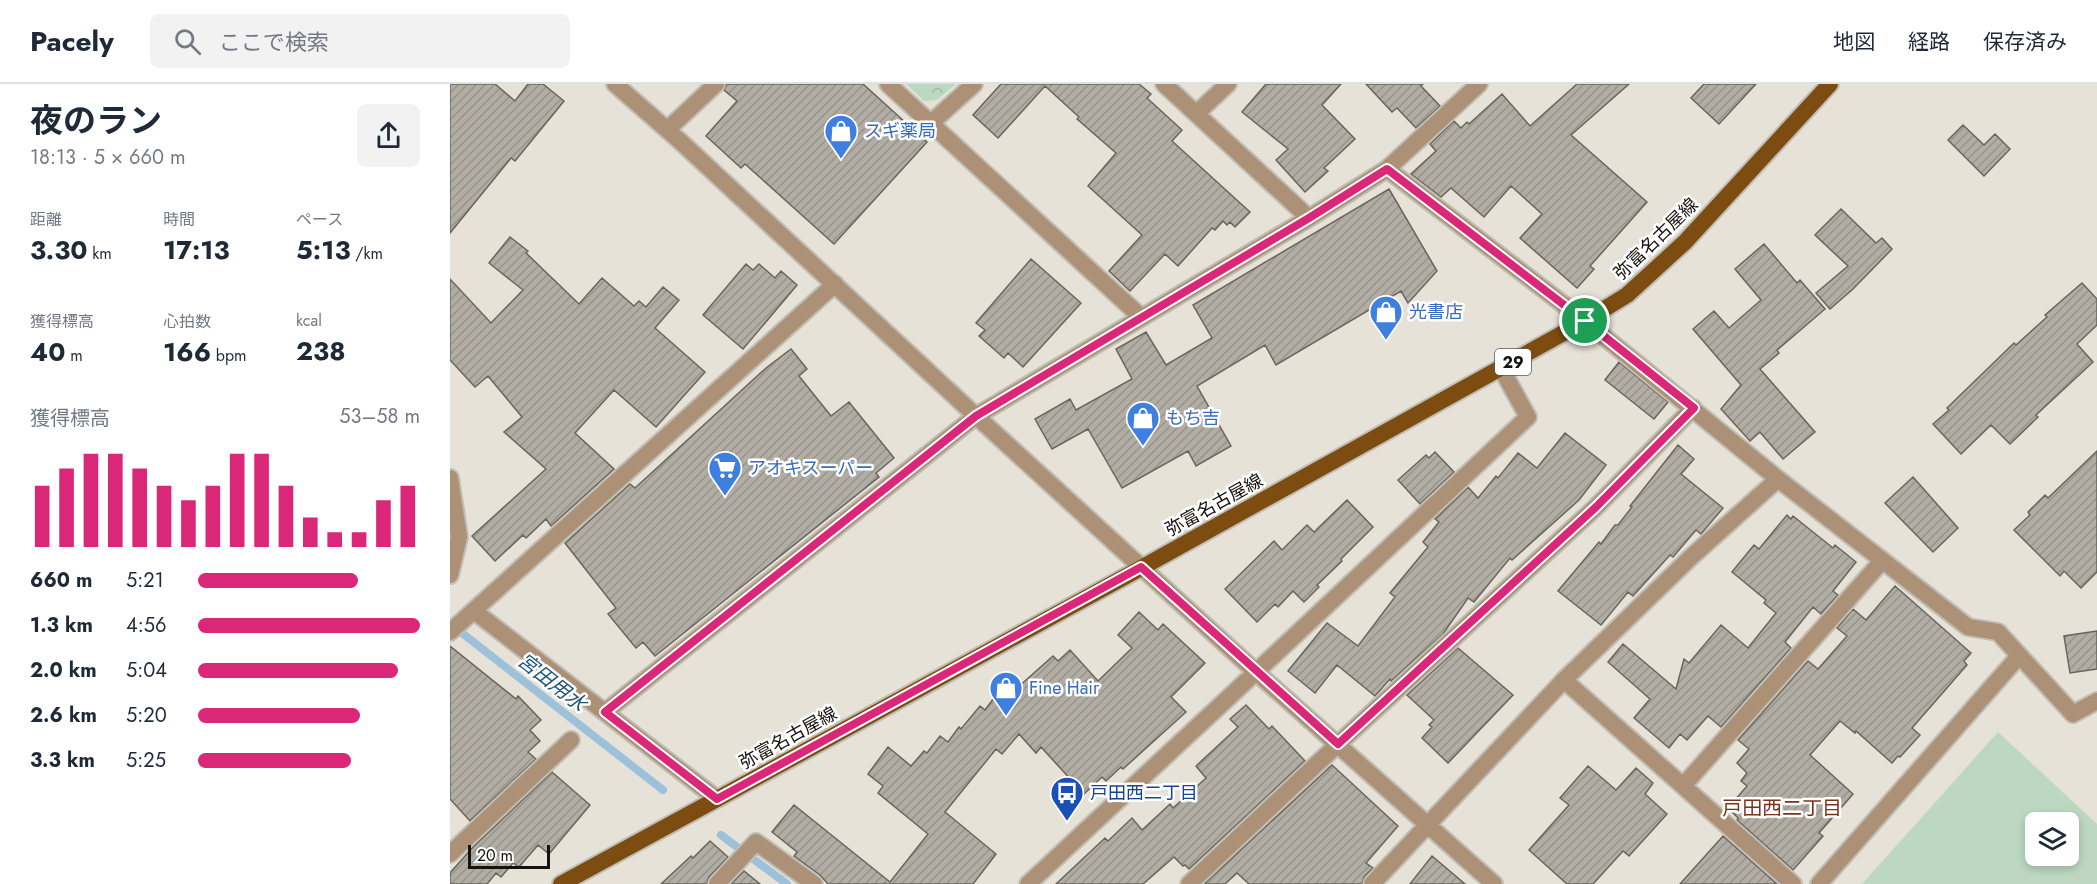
<!DOCTYPE html>
<html lang="ja">
<head>
<meta charset="utf-8">
<style>
  :root { --surface:#fff; --page:#f2f2f3; --text:#1f2937; --muted:#747a83; --line:#e0e1e3; --accent:#db2777 }
  body { margin:0; font-family:Jost,"Noto Sans JP",sans-serif; background:var(--page); color:var(--text); height:100vh; display:flex; flex-direction:column; font-size:22px; white-space:nowrap }
  * { box-sizing:border-box; margin:0 }
  p { font-size:20px; color:var(--muted) }
  .icon { flex:none; width:33px; height:33px; fill:none; stroke:currentColor; stroke-width:2; stroke-linecap:round; stroke-linejoin:round }
  .map { position:relative; flex:1; overflow:hidden }
  .sheet { display:flex; flex-direction:column; background:var(--surface); width:450px }
  .sheet>* { flex:none }
  .tools { position:absolute; left:1575px; top:728px; display:grid; gap:12px }
  .tools a { display:grid; place-items:center; width:54px; height:54px; border-radius:9px; background:var(--surface); box-shadow:0 3px 9px #0003; font-size:30px }
  .scale { position:absolute; left:18px; bottom:15px; width:82px; box-sizing:border-box; padding-left:6px; border:3px solid #141310; border-top:0; font-size:16px; line-height:21px; white-space:nowrap; color:#141310; -webkit-text-stroke:4px #fff; paint-order:stroke }
  .pin { position:absolute; display:grid; place-items:center; width:51px; height:51px; color:#fff; margin:-26px; border:3px solid #fff; border-radius:50%; box-shadow:0 2px 6px #0007 }
  .round { display:grid; place-items:center; flex:none; width:63px; height:63px; border-radius:9px; background:var(--page) }
  .head { display:flex; align-items:center; justify-content:space-between; height:102px; padding:0 30px }
  h1 { font-size:33px; font-weight:700; line-height:45px }
  .figures { display:grid; grid-template-columns:repeat(3,1fr); gap:9px; height:102px; padding:6px 30px }
  .figures div { display:grid; align-content:center }
  .figures b { font-size:26px; font-weight:700 }
  .figures small { font-size:16px; font-weight:400 }
  .figures p { font-size:16px }
  .chart { height:168px; padding:12px 30px }
  .chart p { display:flex; justify-content:space-between }
  .chart svg { width:100%; height:108px; margin-top:6px; stroke:var(--accent); stroke-width:6 }
  ul { padding:0 30px; list-style:none; font-size:20px }
  li { display:grid; grid-template-columns:96px 72px 1fr; align-items:center; height:45px }
  li i { height:15px; border-radius:8px; background:var(--accent) }
  header { display:flex; align-items:center; gap:36px; box-sizing:border-box; height:84px; padding:0 30px; background:var(--surface); border-bottom:2px solid var(--line) }
  header strong { font-size:28px }
  nav { display:flex; gap:33px; margin-inline-start:auto; font-size:21px }
  .search { width:420px; height:54px; background:var(--page); display:flex; align-items:center; gap:15px; box-sizing:border-box; padding:0 21px; border-radius:9px; color:var(--muted); font-size:22px }
  main { display:flex; flex:1; min-height:0 }
  .map>svg:first-child { display:block }
  .green { fill:#bcd8c1; fill-rule:evenodd }
  .forest { fill:url(#forest-crowns) }
  .lines { fill:none; stroke-linecap:round; stroke-linejoin:round }
  .stream { stroke:#9ec1db; stroke-width:8 }
  .building { fill:url(#building-hatch); stroke:#68655c; stroke-width:1.5 }
  .minor-casing { stroke:#c0bdb4; stroke-width:20 }
  .tertiary-casing { stroke:#c0bdb4; stroke-width:20 }
  .primary-casing { stroke:#c0bdb4; stroke-width:20 }
  .minor { stroke:#ad9176; stroke-width:16 }
  .tertiary { stroke:#ad9176; stroke-width:16 }
  .primary { stroke:#7d4c10; stroke-width:16 }
  .route-casing { stroke:#fff; stroke-width:12 }
  .route { stroke:#db2777; stroke-width:8 }
  .labels { text-anchor:middle; stroke-width:5; stroke-linejoin:round; paint-order:stroke }
  .shield { fill:#fff; stroke:#5a5a58; stroke-width:1.5 }
  .shield-label { font-size:16px; font-weight:bold; fill:#141310 }
  .shop-label { font-size:18px; fill:#366cbe; stroke:#fff; text-anchor:start }
  .street-label { font-size:18px; fill:#141310; stroke:#fff }
  .transit-label { font-size:18px; fill:#164399; stroke:#fff; text-anchor:start }
  .water-label { font-size:20px; font-style:italic; fill:#1f567b; stroke:#fff }
  .neighbourhood-label { font-size:20px; fill:#78351d; stroke:#fff }
</style>
</head>
<body>
<header>
<strong>Pacely</strong>
<div class="search"><svg class="icon" aria-label="search" viewBox="0 0 24 24"><circle cx="10" cy="10" r="6"/><path d="M15 15l6 6"/></svg>ここで検索</div>
<nav><a>地図</a><a>経路</a><a>保存済み</a></nav>
</header>
<main>
<section class="sheet">
<div class="head"><div><h1>夜のラン</h1><p>18:13 · 5 × 660 m</p></div><a class="round"><svg class="icon" aria-label="share" viewBox="0 0 24 24"><path d="M12 15V3M7 8l5-5 5 5M5 13v7h14v-7"/></svg></a></div>
<div class="figures">
<div><p>距離</p><b>3.30<small> km</small></b></div>
<div><p>時間</p><b>17:13</b></div>
<div><p>ペース</p><b>5:13<small> /km</small></b></div>
</div>
<div class="figures">
<div><p>獲得標高</p><b>40<small> m</small></b></div>
<div><p>心拍数</p><b>166<small> bpm</small></b></div>
<div><p>kcal</p><b>238</b></div>
</div>
<div class="chart"><p><span>獲得標高</span>53–58 m</p>
<svg viewBox="0 0 160 44" preserveAspectRatio="none"><path d="M5 44V19M15 44V12M25 44V6M35 44V6M45 44V12M55 44V19M65 44V25M75 44V19M85 44V6M95 44V6M105 44V19M115 44V32M125 44V38M135 44V38M145 44V25M155 44V19"/></svg>
</div>
<ul>
<li><b>660 m</b>5:21<i style="width:72%"></i></li>
<li><b>1.3 km</b>4:56<i style="width:100%"></i></li>
<li><b>2.0 km</b>5:04<i style="width:90%"></i></li>
<li><b>2.6 km</b>5:20<i style="width:73%"></i></li>
<li><b>3.3 km</b>5:25<i style="width:69%"></i></li>
</ul>
</section>
<div class="map">
<svg width="1647" height="800" viewBox="0 0 1647 800">
  <defs>
    <pattern id="forest-crowns" width="20" height="18" patternUnits="userSpaceOnUse" patternTransform="scale(1.5)"><rect width="20" height="18" fill="#bcd8c1"/><path d="M2 6a3 3 0 1 1 6 0M12 15a3 3 0 1 1 6 0" fill="none" stroke="#a1b8a5"/></pattern>
    <pattern id="building-hatch" width="6" height="6" patternUnits="userSpaceOnUse" patternTransform="scale(1.5)"><rect width="6" height="6" fill="#b1ada4"/><path d="M-1 1l2-2M0 6l6-6M5 7l2-2" fill="none" stroke="#97948c"/></pattern>
  </defs>
  <rect width="100%" height="100%" fill="#e6e2d8"/>
  <path class="green" d="M 1548,648 L 1647,740 L 1647,800 L 1412,800 ZM 1586,738 L 1618,738 L 1618,771 L 1586,771 Z"/>
  <path class="forest" d="M 456,0 L 506,0 L 487,16 L 474,17 Z"/>
  <g class="lines">
    <path class="stream" d="M 3,542 L 213,706
      M 271,751 L 337,800"/>
  </g>
  <path class="building" d="M 0,0 L 45,0 L 65,17 L 78,0 L 93,0 L 114,17 L 65,77 L 61,74 L 0,149 Z
    M 276,0 L 413,0 L 477,58 L 384,160 L 295,80 L 291,84 L 256,52 L 287,17 L 274,6 Z
    M 551,0 L 689,0 L 701,10 L 697,14 L 732,46 L 722,57 L 800,128 L 785,143 L 780,138 L 777,141 L 773,137 L 765,146 L 762,144 L 728,182 L 715,170 L 680,207 L 659,187 L 692,151 L 638,102 L 666,69 L 627,35 L 629,33 L 595,2 L 548,54 L 523,31 Z
    M 816,0 L 891,0 L 872,21 L 905,55 L 874,84 L 878,87 L 855,108 L 826,76 L 838,65 L 792,28 Z
    M 916,0 L 973,0 L 971,2 L 990,22 L 966,44 L 947,24 L 942,28 Z
    M 1127,0 L 1179,0 L 1121,51 L 1197,118 L 1140,182 L 1144,185 L 1127,204 L 1070,154 L 1092,130 L 1061,102 L 1034,133 L 1001,104 L 991,113 L 961,90 L 986,67 L 980,60 L 1004,37 L 1011,44 L 1017,38 L 1019,40 L 1052,10 L 1080,42 Z
    M 1254,0 L 1306,0 L 1269,40 L 1241,14 Z
    M 1513,41 L 1534,61 L 1545,50 L 1560,65 L 1534,92 L 1498,56 Z
    M 939,105 L 987,187 L 958,219 L 951,207 L 826,281 L 815,261 L 747,302 L 781,362 L 746,382 L 738,367 L 672,404 L 638,345 L 602,365 L 585,335 L 620,315 L 626,326 L 682,295 L 666,265 L 696,248 L 716,281 L 762,254 L 743,221 Z
    M 1391,125 L 1426,159 L 1432,154 L 1442,165 L 1403,205 L 1380,225 L 1366,209 L 1398,182 L 1365,151 Z
    M 60,153 L 78,167 L 76,169 L 129,220 L 152,194 L 184,222 L 189,217 L 196,223 L 213,203 L 229,216 L 205,244 L 255,288 L 206,343 L 164,306 L 125,349 L 164,385 L 101,442 L 96,435 L 76,454 L 73,451 L 45,477 L 22,452 L 96,385 L 54,348 L 72,333 L 38,292 L 25,303 L 0,276 L 0,195 L 41,239 L 73,206 L 39,179 Z
    M 1314,160 L 1347,199 L 1350,196 L 1375,225 L 1327,266 L 1329,269 L 1310,285 L 1365,348 L 1333,375 L 1310,348 L 1300,357 L 1271,325 L 1291,301 L 1243,245 L 1264,227 L 1279,244 L 1311,216 L 1285,185 Z
    M 581,175 L 631,219 L 573,283 L 558,269 L 554,274 L 529,252 L 535,246 L 526,239 Z
    M 296,180 L 303,186 L 309,180 L 325,194 L 331,187 L 347,201 L 293,265 L 253,231 Z
    M 1632,199 L 1647,215 L 1647,241 L 1627,260 L 1643,278 L 1586,331 L 1588,333 L 1560,360 L 1541,341 L 1511,370 L 1483,340 L 1499,326 L 1497,324 L 1564,259 L 1566,261 L 1597,233 L 1595,231 Z
    M 341,265 L 357,285 L 349,292 L 381,332 L 399,318 L 444,374 L 426,389 L 429,393 L 205,572 L 193,558 L 186,564 L 158,530 L 166,524 L 115,459 L 180,400 L 185,404 L 316,284 Z
    M 1169,278 L 1218,318 L 1204,335 L 1155,296 Z
    M 1115,349 L 1156,381 L 1129,416 L 1062,476 L 1060,474 L 1024,518 L 1018,514 L 993,550 L 941,597 L 940,595 L 925,612 L 887,581 L 865,609 L 838,587 L 877,539 L 908,562 L 945,513 L 940,509 L 978,463 L 973,458 L 989,438 L 985,435 L 1018,403 L 1028,414 L 1046,392 L 1048,394 L 1068,369 L 1087,384 Z
    M 1228,361 L 1244,375 L 1231,390 L 1273,424 L 1251,450 L 1246,446 L 1223,473 L 1220,471 L 1183,512 L 1178,508 L 1151,541 L 1108,507 L 1149,458 L 1151,460 L 1165,441 L 1168,441 L 1182,423 L 1180,422 Z
    M 1647,367 L 1647,488 L 1631,504 L 1614,487 L 1610,492 L 1564,446 L 1580,431 L 1578,428 L 1595,411 L 1598,414 Z
    M 985,368 L 1004,388 L 970,420 L 948,396 L 976,371 L 979,374 Z
    M 1463,393 L 1508,444 L 1483,468 L 1435,419 Z
    M 897,416 L 923,443 L 891,475 L 892,477 L 867,501 L 869,503 L 854,518 L 843,507 L 828,523 L 825,520 L 807,538 L 775,505 L 824,457 L 832,466 L 857,441 L 864,448 Z
    M 1337,431 L 1341,435 L 1343,432 L 1383,464 L 1385,461 L 1406,478 L 1383,507 L 1388,511 L 1371,530 L 1363,523 L 1335,558 L 1341,564 L 1271,643 L 1258,632 L 1237,656 L 1230,650 L 1219,664 L 1184,634 L 1200,615 L 1158,578 L 1173,560 L 1226,605 L 1234,575 L 1239,579 L 1271,541 L 1298,564 L 1326,529 L 1314,519 L 1316,516 L 1282,488 L 1304,461 L 1309,465 Z
    M 1445,502 L 1521,569 L 1514,577 L 1517,581 L 1462,644 L 1470,651 L 1450,673 L 1448,672 L 1442,679 L 1406,647 L 1405,649 L 1390,637 L 1360,671 L 1403,710 L 1369,749 L 1373,752 L 1343,786 L 1287,736 L 1288,734 L 1278,724 L 1297,702 L 1291,697 L 1297,689 L 1287,679 L 1299,665 L 1288,656 L 1358,577 L 1368,585 L 1397,552 L 1387,544 L 1403,525 L 1416,536 Z
    M 689,528 L 708,546 L 713,540 L 755,579 L 721,613 L 736,628 L 673,685 L 671,683 L 656,697 L 652,693 L 634,710 L 591,663 L 586,669 L 569,650 L 552,670 L 546,665 L 495,728 L 546,770 L 523,800 L 378,800 L 370,791 L 344,772 L 347,768 L 322,748 L 344,721 L 440,798 L 478,750 L 428,709 L 433,702 L 418,690 L 438,663 L 461,682 L 474,667 L 477,669 L 490,652 L 498,658 L 509,643 L 511,645 L 530,622 L 535,626 L 546,611 L 550,614 L 561,599 L 567,604 L 603,572 L 608,577 L 620,566 L 648,597 L 682,564 L 668,551 Z
    M 1647,547 L 1647,585 L 1620,589 L 1614,552 Z
    M 0,562 L 66,615 L 68,612 L 91,636 L 80,646 L 90,657 L 78,668 L 86,675 L 20,737 L 0,715 Z
    M 1008,564 L 1063,611 L 998,679 L 972,654 L 982,643 L 979,641 L 984,636 L 957,611 Z
    M 796,621 L 819,645 L 822,642 L 855,677 L 739,785 L 735,781 L 733,782 L 724,773 L 693,800 L 606,800 L 655,754 L 658,757 L 682,734 L 692,746 L 720,720 L 723,724 L 756,694 L 746,682 L 788,643 L 780,635 Z
    M 882,681 L 948,742 L 916,779 L 923,784 L 914,793 L 912,800 L 799,800 L 787,789 L 775,800 L 754,800 Z
    M 1138,682 L 1166,706 L 1186,684 L 1203,699 L 1195,710 L 1217,730 L 1179,772 L 1173,767 L 1143,800 L 1117,800 L 1079,766 L 1119,721 L 1110,714 Z
    M 102,688 L 140,721 L 99,770 L 88,761 L 69,783 L 63,779 L 51,793 L 46,789 L 37,800 L 0,800 L 0,789 L 23,763 Z
    M 1273,752 L 1327,800 L 1230,800 Z
    M 260,757 L 278,773 L 259,793 L 257,800 L 211,800 L 241,772 L 243,774 Z
    M 982,772 L 1015,800 L 960,800 Z
    M 294,787 L 310,800 L 281,800 Z"/>
  <g class="lines">
    <g class="minor-casing">
      <path id="minor" d="M 438,0 L 691,233
        M 714,0 L 859,134
        M 747,29 L 778,0
        M 481,39 L 524,0
        M 218,45 L 266,0
        M 937,85 L 1135,237 L 1328,395 L 1518,543 L 1548,548 L 1623,630 L 1647,617
        M 0,394 L 9,453 L 0,491
        M 24,527 L 267,715
        M 0,548 L 385,200
        M 1114,596 L 1343,800
        M 155,628 L 526,332 L 859,134 L 937,85 L 1029,0
        M 1233,702 L 1432,477
        M 0,770 L 121,656
        M 267,800 L 306,758 L 364,800
        M 739,800 L 888,660 L 1146,423 L 1243,324
        M 922,800 L 1114,596 L 1240,474 L 1328,395
        M 1044,800 L 806,588 L 1078,333 L 1051,284
        M 1369,800 L 1569,572"/>
    </g>
    <g class="tertiary-casing">
      <path id="tertiary" d="M 165,0 L 231,58 L 526,332 L 806,588 L 578,800"/>
    </g>
    <g class="primary-casing">
      <path id="primary" d="M 111,800 L 691,484 L 1135,237 L 1177,211 L 1235,158 L 1380,0"/>
    </g>
    <use href="#minor" class="minor"/>
    <use href="#tertiary" class="tertiary"/>
    <use href="#primary" class="primary"/>
  </g>
  <g class="lines">
    <g class="route-casing">
      <path id="route" d="M 937,85 L 1135,237 L 1244,324 L 1146,423 L 888,660 L 691,483 L 267,715 L 155,628 L 526,332 L 859,134 Z"/>
    </g>
    <use href="#route" class="route"/>
  </g>
  <defs>
    <g id="shop-pin" transform="scale(1.725)"><path d="M0 17L-7.5 6A9.5 9.5 0 1 1 7.5 6Z" fill="#3f7fe0" stroke="#fff"/><path d="M-5-2.5h2.3a2.7 3.5 0 0 1 5.4 0H5L5.5 6h-11ZM-1.5-2.5h3a1.5 2.3 0 0 0-3 0Z" fill="#fff"/></g>
    <g id="supermarket-pin" transform="scale(1.725)"><path d="M0 17L-7.5 6A9.5 9.5 0 1 1 7.5 6Z" fill="#3f7fe0" stroke="#fff"/><path d="M-6-5.5h2.5l.6 2H6L4.5 2H-2.5L-4.4-4H-6ZM-1.5 3.2a1.3 1.3 0 1 0 .1 0ZM3 3.2a1.3 1.3 0 1 0 .1 0Z" fill="#fff"/></g>
    <g id="bus-pin" transform="scale(1.725)"><path d="M0 17L-7.5 6A9.5 9.5 0 1 1 7.5 6Z" fill="#1a4fb4" stroke="#fff"/><path d="M-5-6H5V4H4V6H2V4H-2V6H-4V4H-5ZM-3.5-4V0h7V-4ZM-3.5 1.2v1.5H-2V1.2ZM2 1.2v1.5H3.5V1.2Z" fill="#fff"/></g>
  </defs>
  <g fill-rule="evenodd">
    <use href="#shop-pin" x="391" y="47"/>
    <use href="#shop-pin" x="936" y="228"/>
    <use href="#shop-pin" x="693" y="334"/>
    <use href="#supermarket-pin" x="275" y="384"/>
    <use href="#shop-pin" x="556" y="604"/>
    <use href="#bus-pin" x="617" y="709"/>
  </g>
  <g class="labels">
    <rect class="shield" x="1045" y="265" width="36" height="26" rx="4.5"/>
    <g class="shield-label">
      <text x="1063" y="284">29</text>
    </g>
    <g class="shop-label">
      <text x="414" y="53">スギ薬局</text>
      <text x="959" y="234">光書店</text>
      <text x="716" y="340">もち吉</text>
      <text x="298" y="390">アオキスーパー</text>
      <text x="579" y="610">Fine Hair</text>
    </g>
    <g class="street-label">
      <text transform="translate(1206 155) rotate(-44)" y="6">弥富名古屋線</text>
      <text transform="translate(764 421) rotate(-29)" y="6">弥富名古屋線</text>
      <text transform="translate(338 654) rotate(-29)" y="6">弥富名古屋線</text>
    </g>
    <g class="transit-label">
      <text x="640" y="715">戸田西二丁目</text>
    </g>
    <g class="water-label">
      <text transform="translate(102 598) rotate(38)" y="7">宮田用水</text>
    </g>
    <g class="neighbourhood-label">
      <text x="1332" y="731">戸田西二丁目</text>
    </g>
  </g>
</svg>
<div class="tools">
<a><svg class="icon" aria-label="layers" viewBox="0 0 24 24"><path d="M12 4l9 5-9 5-9-5zM3 14l9 5 9-5"/></svg></a>
</div>
<div class="scale">20 m</div>
<div class="pin" style="left:1135px;top:237px;background:#1e9e55"><svg class="icon" aria-label="arrive" viewBox="0 0 24 24"><path d="M6 21V4h12l-3 4 3 4H6"/></svg></div>
</div>
</main>
</body>
</html>
